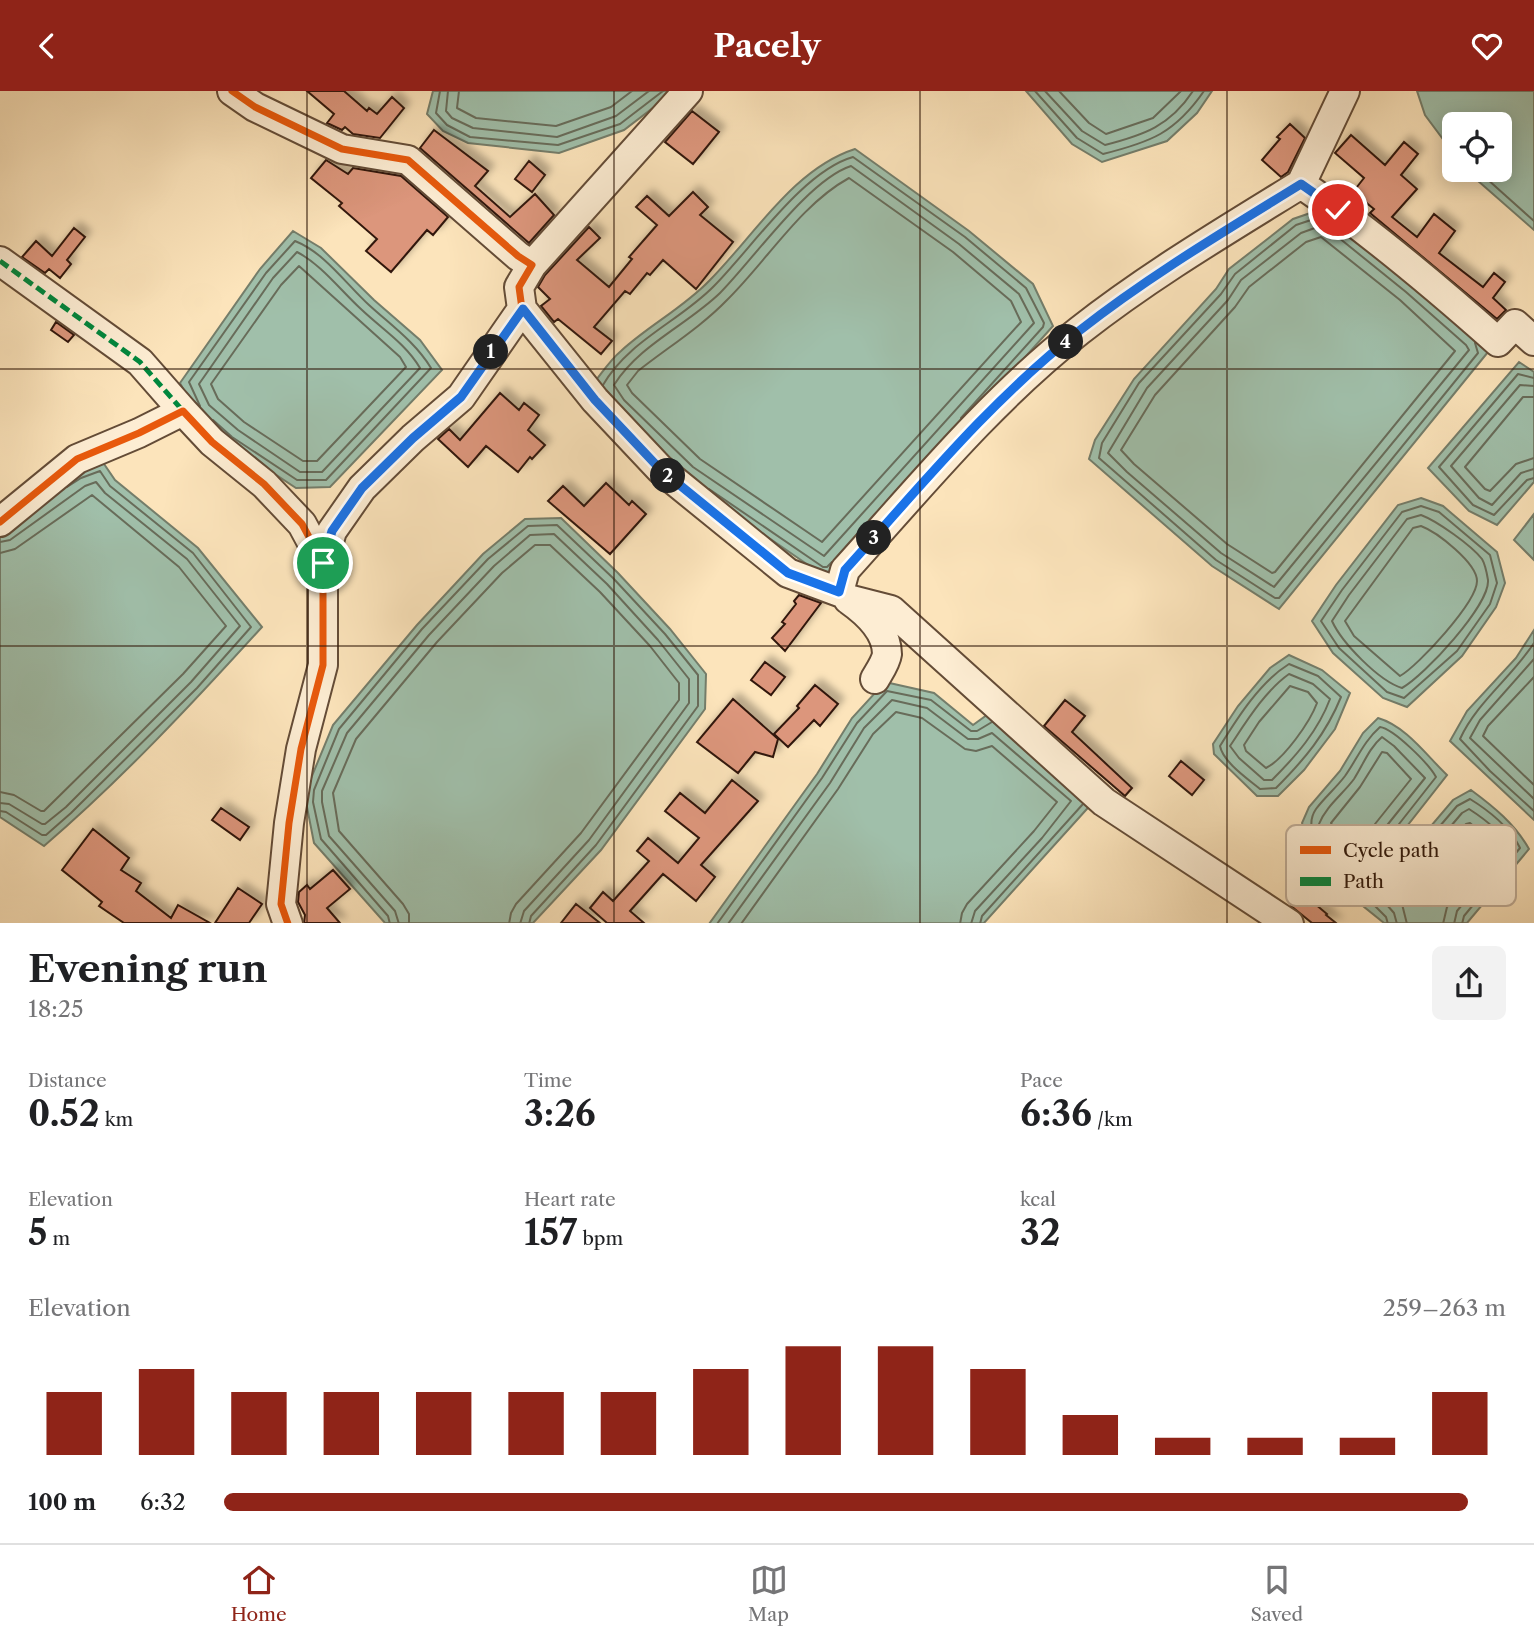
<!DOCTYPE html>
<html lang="en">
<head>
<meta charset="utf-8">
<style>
  :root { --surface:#fff; --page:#f2f2f2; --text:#202124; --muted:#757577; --line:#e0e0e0; --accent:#8f2418 }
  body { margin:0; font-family:"Libre Caslon Text",serif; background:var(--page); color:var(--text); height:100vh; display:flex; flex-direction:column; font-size:26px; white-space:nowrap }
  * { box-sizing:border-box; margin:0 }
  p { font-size:23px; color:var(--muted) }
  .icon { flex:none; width:38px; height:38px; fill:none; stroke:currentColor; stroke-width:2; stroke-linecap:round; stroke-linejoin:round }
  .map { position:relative; height:832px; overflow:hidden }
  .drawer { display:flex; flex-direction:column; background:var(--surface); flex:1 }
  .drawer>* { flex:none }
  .fabs { position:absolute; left:1442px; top:21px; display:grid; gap:14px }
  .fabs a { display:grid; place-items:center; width:70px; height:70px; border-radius:10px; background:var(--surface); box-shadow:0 4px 18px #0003; font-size:35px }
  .pin { position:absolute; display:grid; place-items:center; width:60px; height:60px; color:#fff; margin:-30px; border:4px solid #fff; border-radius:50%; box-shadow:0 2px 7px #0007 }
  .km { position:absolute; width:35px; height:35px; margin:-18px; border-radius:50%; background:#222; color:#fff; font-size:19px; line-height:35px; text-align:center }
  .round { display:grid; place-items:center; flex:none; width:74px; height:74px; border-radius:10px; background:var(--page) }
  .overview { display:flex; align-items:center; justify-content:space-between; height:119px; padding:0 28px }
  h1 { font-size:38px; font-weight:700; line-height:52px }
  .stats { display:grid; grid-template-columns:repeat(3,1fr); gap:10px; height:119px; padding:7px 28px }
  .stats div { display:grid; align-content:center }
  .stats b { font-size:35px; font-weight:700 }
  .stats small { font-size:19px; font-weight:400 }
  .stats p { font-size:19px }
  .chart { height:196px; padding:14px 28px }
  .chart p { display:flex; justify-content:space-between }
  .chart svg { width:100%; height:126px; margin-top:7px; stroke:var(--accent); stroke-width:6 }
  ul { padding:0 28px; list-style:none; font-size:23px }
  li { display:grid; grid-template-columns:112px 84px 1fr; align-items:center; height:52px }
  li i { height:18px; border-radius:9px; background:var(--accent) }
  header { display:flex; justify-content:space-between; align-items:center; height:91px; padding:0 28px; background:var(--accent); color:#fff; font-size:32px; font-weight:700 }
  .tab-bar { display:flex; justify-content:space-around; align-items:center; height:98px; border-top:2px solid var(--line); background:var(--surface); font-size:19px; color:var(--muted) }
  .tab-bar a { display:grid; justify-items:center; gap:4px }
  .tab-bar .on { color:var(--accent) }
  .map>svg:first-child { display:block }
  .water { fill:#a0bfaa; stroke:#747d6a; stroke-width:2 }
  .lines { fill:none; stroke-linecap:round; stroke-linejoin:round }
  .shore { stroke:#686c5a; stroke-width:2 }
  .building { fill:#dc967b; stroke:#31190b; stroke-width:2; filter:url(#shadow) }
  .minor-casing { stroke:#644c37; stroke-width:32 }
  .minor { stroke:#fdedd3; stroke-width:28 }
  .quiet { stroke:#00873e; stroke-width:5; stroke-dasharray:10 5; stroke-linecap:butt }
  .cycleway-casing { stroke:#fdedd3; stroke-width:11 }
  .cycleway { stroke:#e8590c; stroke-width:7 }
  .route-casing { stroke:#fff; stroke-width:14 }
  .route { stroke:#1a73e8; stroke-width:9 }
  .grid { fill:none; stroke:#31190b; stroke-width:2; stroke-opacity:0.55 }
  .key { fill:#fdedd3; stroke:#c0ad97; stroke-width:2 }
  .key-label { font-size:19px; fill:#31190b }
</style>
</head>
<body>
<header><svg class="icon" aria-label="back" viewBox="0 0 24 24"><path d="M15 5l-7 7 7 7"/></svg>Pacely<svg class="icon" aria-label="heart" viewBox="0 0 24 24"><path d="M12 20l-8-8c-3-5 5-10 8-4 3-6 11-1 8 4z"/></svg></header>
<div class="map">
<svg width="1534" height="833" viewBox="0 0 1534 833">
  <defs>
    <filter id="shadow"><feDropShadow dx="6" dy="-6" stdDeviation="3.5" flood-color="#0004"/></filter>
  </defs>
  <rect width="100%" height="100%" fill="#fce4bb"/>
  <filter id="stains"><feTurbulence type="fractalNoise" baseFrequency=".00286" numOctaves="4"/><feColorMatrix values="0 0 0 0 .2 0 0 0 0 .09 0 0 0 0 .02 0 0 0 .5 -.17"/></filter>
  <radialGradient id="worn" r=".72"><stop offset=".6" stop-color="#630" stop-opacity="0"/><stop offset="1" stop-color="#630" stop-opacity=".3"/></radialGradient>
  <path class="water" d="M 433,0 L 675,0 L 624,39 L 559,62 L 468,52 L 443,40 L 427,23 Z
    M 1026,0 L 1212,0 L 1197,22 L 1167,50 L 1102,71 L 1072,53 Z
    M 1417,0 L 1534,0 L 1534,139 L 1477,89 L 1468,79 L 1500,79 L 1500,33 L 1454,33 L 1454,63 L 1425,24 Z
    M 855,58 L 969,140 L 1033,193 L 1053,235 L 827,487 L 683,388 L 593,293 C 602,282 610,269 621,260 C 648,235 683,217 709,190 C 754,145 793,78 855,58 Z
    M 1328,116 L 1488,261 L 1279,518 L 1212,475 L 1089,368 L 1095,349 L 1134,288 L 1216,198 L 1229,178 L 1293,128 Z
    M 293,140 L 321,157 L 374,209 L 420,249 L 442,279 L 330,396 L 296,397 L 228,352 L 197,324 L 180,292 L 260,178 Z
    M 1519,271 L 1534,281 L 1534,391 L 1497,434 L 1469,420 L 1428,377 Z
    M 102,370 L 115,389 L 198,457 L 262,536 C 193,612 122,688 44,755 L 0,726 L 0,437 L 77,381 Z
    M 1421,407 L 1443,415 L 1497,461 L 1505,492 L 1496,516 L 1462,565 L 1407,616 L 1383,607 L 1333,562 L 1312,530 L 1336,494 L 1398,414 Z
    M 1534,423 L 1534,469 L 1514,449 Z
    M 561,427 L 618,482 L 670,538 L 706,583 L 705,618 L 601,759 L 533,832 L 385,832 L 314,752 L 306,711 L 307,697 L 333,634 L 417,534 L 483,463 L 525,428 Z
    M 1534,539 L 1534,729 L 1450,650 L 1467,620 L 1516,567 Z
    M 1289,564 L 1322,579 L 1350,602 L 1335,638 L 1304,679 L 1278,705 L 1257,705 L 1214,663 L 1213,653 L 1238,615 L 1270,577 Z
    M 885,591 L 934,602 L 973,634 L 991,621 L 1095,709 L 984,832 L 709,833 L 817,683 L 852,627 Z
    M 1378,627 C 1406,635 1427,665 1447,684 L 1371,781 L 1350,793 C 1329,775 1311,760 1302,732 L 1309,716 L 1340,680 L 1363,642 Z
    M 1471,699 C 1494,716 1515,733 1529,758 L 1467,832 L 1384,832 L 1363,815 L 1453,709 Z"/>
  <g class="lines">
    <path class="shore" d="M 440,0 L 436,22 L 447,34 L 470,46 L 558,54 L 620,33 L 663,0
      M 448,0 L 446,20 L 452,27 L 473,37 L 557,46 L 616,25 L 649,0
      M 459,0 L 457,17 L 476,27 L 556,35 L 611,16 L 632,0
      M 1035,0 L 1077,47 L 1103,63 C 1151,51 1175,42 1204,0
      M 1045,0 L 1082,40 L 1105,54 C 1144,44 1170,35 1193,0
      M 1059,0 L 1089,32 L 1106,43 L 1153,27 L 1181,0
      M 851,75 L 959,153 L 1019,203 L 1034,232 L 824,465 L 693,376 L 624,309 L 614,294 C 639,254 687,234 720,202 C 753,169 808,89 851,75 Z
      M 1477,79 L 1534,130
      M 849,87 L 953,161 L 1011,210 L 1021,231 L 822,451 L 700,368 L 632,302 L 627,294 L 638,280 C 667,257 701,236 727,209 C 766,171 800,114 849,87 Z
      M 1320,126 L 1296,134 L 1235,183 L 1221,203 L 1139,292 L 1102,352 L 1099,367 L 1216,469 L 1275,507 L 1279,507 L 1478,262 L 1475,252
      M 1323,134 L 1406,201 L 1466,254 L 1469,259 L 1274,496 L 1221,462 L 1127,381 L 1108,362 L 1147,297 L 1228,209 L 1241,189 L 1301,142 Z
      M 1321,146 L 1400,209 L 1455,260 L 1275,481 L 1272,482 L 1227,453 L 1134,373 L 1121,359 L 1155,304 L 1235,216 L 1249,196 L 1306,151 Z
      M 297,161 C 322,174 341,200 362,219 C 382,238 406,253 420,277 L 322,381 L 300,381 L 238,339 L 209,314 L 199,293 L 273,187 Z
      M 299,175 L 400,266 L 406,276 L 317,370 L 303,370 L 244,331 L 218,308 L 211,293 L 281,194 Z
      M 1534,287 L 1518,283 L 1439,376 L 1473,414 L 1494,424 L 1527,389 L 1534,387
      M 603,294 C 628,250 680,230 714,195 C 751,158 803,80 853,66 L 965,146 L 1026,197 L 1044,232 L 1043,236 L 961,327
      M 1534,295 L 1520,294 L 1451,375 L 1479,407 L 1492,414 L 1521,382 L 1534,378
      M 1534,306 L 1523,306 L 1465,376 L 1485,398 L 1490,400 L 1516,373 L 1534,367
      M 200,315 L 189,291 L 266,182 L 295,150 C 325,162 346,193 369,214 C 392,235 415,251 431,277 L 326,389 L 297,389 L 232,346 L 213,329
      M 709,398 L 823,476 L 827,476 L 832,471
      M 1421,415 L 1439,421 L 1490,464 L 1497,492 L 1490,513 L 1457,560 L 1404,607 L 1387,601 L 1339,557 L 1321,530 L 1342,499 L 1402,421 Z
      M 1421,424 C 1437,430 1471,454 1482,468 C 1485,473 1487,483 1488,489 C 1490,514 1424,585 1402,597 C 1379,590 1342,552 1332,530 L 1349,504 L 1407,428 Z
      M 1421,435 C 1437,441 1477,472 1477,490 C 1477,511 1418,575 1400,585 L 1354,545 L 1345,530 L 1413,437 Z
      M 0,451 L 10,449 L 85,395 L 96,391 L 105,402 L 187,468 L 240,535 L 191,591 L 66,716 L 45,733 L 42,733 L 9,713 L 0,712
      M 0,462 L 15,458 L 92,404 L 179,476 L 226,535 L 183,583 L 44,720 L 41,720 L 14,704 L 0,701
      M 1534,552 C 1512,586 1477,611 1460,648 L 1490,680 L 1534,720
      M 1534,568 L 1480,629 L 1470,647 L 1534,708
      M 1289,573 L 1318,585 L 1341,606 C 1326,643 1304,669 1276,697 L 1260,698 C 1248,688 1223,671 1220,655 C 1238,626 1260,591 1289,573 Z
      M 1289,583 L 1313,593 L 1330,608 C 1318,640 1296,665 1272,689 L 1264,689 L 1239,667 L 1230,655 C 1246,631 1265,600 1289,583 Z
      M 1534,586 L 1488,635 L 1483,645 L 1534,694
      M 1290,595 L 1308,601 L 1317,612 C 1310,631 1284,668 1266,677 L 1246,660 L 1244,654 L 1259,631 Z
      M 1380,636 C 1394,638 1429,673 1436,686 L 1366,775 L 1351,784 C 1332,770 1299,743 1316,718 C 1325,706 1336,697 1345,685 C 1357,668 1364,650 1380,636 Z
      M 1382,646 L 1394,655 L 1425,687 L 1360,768 L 1352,773 L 1333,757 L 1319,733 C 1326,715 1343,703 1354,688 C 1363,674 1369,657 1382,646 Z
      M 1382,661 L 1387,662 L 1411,688 L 1355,758 L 1352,759 L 1341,750 L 1331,732 L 1360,696 Z
      M 0,720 L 6,721 L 42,744 L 46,744 L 71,722 L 197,597 L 251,536 L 193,462 L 110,395 L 100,380 L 81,387 L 67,396
      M 390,833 L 388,825 L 321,748 L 313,711 L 314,699 L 339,638 L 422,538 L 488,468 L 528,435 L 557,434 L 613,487 L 665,543 L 698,584 L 698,615 L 596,754 L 531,825 L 529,833
      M 399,833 L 395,820 L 329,745 L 322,711 L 322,700 L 347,642 L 429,544 L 494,475 L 530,444 L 554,443 L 607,493 L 658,549 L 689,588 L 689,612 L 589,749 L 524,820 L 520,833
      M 409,833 L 409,823 L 403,813 L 339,740 L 333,702 L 356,648 L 437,551 L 502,482 L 535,454 L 550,454 L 600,501 L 650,555 L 679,592 L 679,609 L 581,742 L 516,813 L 511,822 L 509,833
      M 717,833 L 822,687 L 857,632 L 887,600 L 931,609 L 971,640 L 977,640 L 992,631
      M 728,833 L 830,692 L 864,637 L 892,609 L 927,617 L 968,648 L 978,648 L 992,642 L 1071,710 L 1042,747 L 975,820 L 971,833
      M 741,833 L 838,698 L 873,643 L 896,621 L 922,627 L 965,658 L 976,660 L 992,655 L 1057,711 L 1034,740 L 967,813 L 962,822 L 960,833
      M 980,833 L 982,825 L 1083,713
      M 1388,833 L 1386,826 L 1375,815 L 1375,811 L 1457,715 L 1470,708 C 1488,719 1511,737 1520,757 L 1464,825 L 1462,833
      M 1397,833 L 1394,822 L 1387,814 L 1387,810 L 1462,722 L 1469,718 C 1483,727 1502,741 1509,756 L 1457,820 L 1454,833
      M 1407,833 L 1401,809 L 1466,733 L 1470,732 L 1494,753 L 1495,757 L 1447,816 L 1443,833"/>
  </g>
  <path class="building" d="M 307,0 L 344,0 L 367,20 L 369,17 L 377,23 L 392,6 L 404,17 L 380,47 L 353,43 L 345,36 L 342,39 L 327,32 L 334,23 Z
    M 692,20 L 719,41 L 693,73 L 665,51 Z
    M 1290,33 L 1305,47 L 1288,81 L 1281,86 L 1262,69 L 1280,48 L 1277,46 Z
    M 434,39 L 488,80 L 475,95 L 510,126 L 535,103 L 554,124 L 529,152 L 420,57 Z
    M 1351,44 L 1385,74 L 1404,51 L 1418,63 L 1401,84 L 1417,98 L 1392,126 L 1417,146 L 1434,123 L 1455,140 L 1439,162 L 1483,196 L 1494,182 L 1505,191 L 1493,207 L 1506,219 L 1497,228 L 1370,122 L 1374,118 L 1353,101 L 1364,87 L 1335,62 Z
    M 326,69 L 348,83 L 353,77 L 401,85 L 448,126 L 433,144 L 427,139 L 391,181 L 366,160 L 377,148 L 339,115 L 342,112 L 311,87 Z
    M 529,70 L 545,84 L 532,101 L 515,88 Z
    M 693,101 L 708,116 L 700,124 L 733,151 L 696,198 L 663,169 L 650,184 L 647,182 L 630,203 L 625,200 L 594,236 L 612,250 L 601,263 L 558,228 L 554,231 L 541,215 L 550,208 L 538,196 L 545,184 L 589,136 L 600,147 L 577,169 L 609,196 L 632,168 L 629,166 L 657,134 L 636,116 L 647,105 L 669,125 Z
    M 74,137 L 85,146 L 67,169 L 71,173 L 60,187 L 49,178 L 45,182 L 22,166 L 36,150 L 52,165 Z
    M 56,231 L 74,244 L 68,251 L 51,239 Z
    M 500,302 L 519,319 L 524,312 L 539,324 L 528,339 L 545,354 L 532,368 L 530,366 L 518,381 L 486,355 L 468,376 L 438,348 L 449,338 L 460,349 Z
    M 606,392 L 629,414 L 632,410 L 646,423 L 610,463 L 548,410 L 563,395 L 584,415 Z
    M 799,504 L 821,512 L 785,560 L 772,547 L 785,533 L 782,531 L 796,513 L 794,510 Z
    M 765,571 L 785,586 L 771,604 L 751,589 Z
    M 815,594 L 838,613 L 820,635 L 814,629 L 788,656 L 774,643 L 799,617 L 797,615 Z
    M 733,608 L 778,648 L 773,666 L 755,661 L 738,682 L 697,651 Z
    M 1065,609 L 1085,625 L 1072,641 L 1132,697 L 1125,705 L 1044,635 Z
    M 1181,670 L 1204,689 L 1192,704 L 1169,685 Z
    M 732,689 L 758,710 L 701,774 L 715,786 L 696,810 L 663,783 L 630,820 L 644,832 L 607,832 L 590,817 L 603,801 L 613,810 L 649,770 L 637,760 L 648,747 L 678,772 L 699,747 L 665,720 L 680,702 L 705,722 Z
    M 221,717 L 249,736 L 240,749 L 212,729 Z
    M 93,738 L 129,767 L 121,779 L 141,792 L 136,800 L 171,827 L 178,814 L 210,832 L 124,832 L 99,815 L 102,811 L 62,779 Z
    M 333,779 L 350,798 L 327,817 L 340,832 L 304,832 L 305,824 L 298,811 L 299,801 L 307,794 L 310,798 Z
    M 238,797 L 262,813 L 249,832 L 215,832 Z
    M 1302,802 L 1327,823 L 1326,824 L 1336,832 L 1312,832 L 1291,815 Z
    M 576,813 L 600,832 L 561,832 Z"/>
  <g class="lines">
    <g class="minor-casing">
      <path id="minor" d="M 232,0 L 255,16 L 342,58 L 408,69 L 518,165 L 532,174 L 519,196 L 522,218 L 595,309 L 660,378 L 788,482 L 839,501 L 845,479 C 919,397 991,309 1079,240 C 1149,185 1225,140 1301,93
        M 1345,0 L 1301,93 C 1370,140 1435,195 1498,251 L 1515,233 L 1534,250
        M 0,170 L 140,271 L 183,320
        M 532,174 L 688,0
        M 0,431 L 77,368 L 139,342 L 183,320 L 212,351 L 264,393 L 302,433 L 323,472 L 323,574 L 301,658 L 289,732 L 281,813 L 288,833
        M 323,472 L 332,440 L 362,397 L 413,347 L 461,306 L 522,218
        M 848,508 L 891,519 L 1104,711 L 1289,833
        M 849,509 C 866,521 887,540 887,563 C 886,571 879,581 875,588"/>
    </g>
    <use href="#minor" class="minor"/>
    <path class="quiet" d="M 0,170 L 140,271 L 183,320"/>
    <g class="cycleway-casing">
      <path id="cycleway" d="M 232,0 L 255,16 L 342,58 L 408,69 L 518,165 L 532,174 L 519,196 L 522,218 L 595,309 L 660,378 L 788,482 L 839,501 L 845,479 C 919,397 991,309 1079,240 C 1149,185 1225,140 1301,93
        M 0,431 L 77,368 L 139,342 L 183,320 L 212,351 L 264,393 L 302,433 L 323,472 L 323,574 L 301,658 L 289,732 L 281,813 L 288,833"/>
    </g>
    <use href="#cycleway" class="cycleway"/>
  </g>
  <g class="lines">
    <g class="route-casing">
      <path id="route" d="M 323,472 L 332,440 L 362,397 L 413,347 L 461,306 L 523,218 L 595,309 L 660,378 L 788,482 L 839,501 L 845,479 C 919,397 991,309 1079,240 C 1149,185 1225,140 1301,93 L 1338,119"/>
    </g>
    <use href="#route" class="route"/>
  </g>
  <path class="grid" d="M 307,0 L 307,833M 614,0 L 614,833M 920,0 L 920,833M 1227,0 L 1227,833M 0,278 L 1534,278M 0,555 L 1534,555"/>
  <rect x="1286" y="734" width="230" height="81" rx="10" class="key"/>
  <rect x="1300" y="755" width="31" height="8" fill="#e8590c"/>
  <rect x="1300" y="786" width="31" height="9" fill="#00873e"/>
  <g class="key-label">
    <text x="1343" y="766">Cycle path</text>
    <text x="1343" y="797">Path</text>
  </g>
  <rect width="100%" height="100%" filter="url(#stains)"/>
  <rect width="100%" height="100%" fill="url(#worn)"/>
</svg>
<div class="fabs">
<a><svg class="icon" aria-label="locate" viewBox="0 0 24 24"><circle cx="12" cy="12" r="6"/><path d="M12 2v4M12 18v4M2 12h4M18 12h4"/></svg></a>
</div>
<div class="pin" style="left:323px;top:472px;background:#1e9e55"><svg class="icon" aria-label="arrive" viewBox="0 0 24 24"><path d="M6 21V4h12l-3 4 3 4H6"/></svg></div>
<div class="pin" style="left:1338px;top:119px;background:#d93025"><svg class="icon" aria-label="check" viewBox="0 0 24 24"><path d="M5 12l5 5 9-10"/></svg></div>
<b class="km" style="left:491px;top:261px">1</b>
<b class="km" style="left:668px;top:385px">2</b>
<b class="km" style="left:874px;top:447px">3</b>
<b class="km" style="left:1066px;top:251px">4</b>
</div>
<section class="drawer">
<div class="overview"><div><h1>Evening run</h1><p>18:25</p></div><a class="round"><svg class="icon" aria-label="share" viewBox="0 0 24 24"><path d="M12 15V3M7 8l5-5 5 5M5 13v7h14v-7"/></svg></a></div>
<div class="stats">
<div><p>Distance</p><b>0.52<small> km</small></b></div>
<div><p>Time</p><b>3:26</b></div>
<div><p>Pace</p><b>6:36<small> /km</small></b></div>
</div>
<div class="stats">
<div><p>Elevation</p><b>5<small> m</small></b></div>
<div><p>Heart rate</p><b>157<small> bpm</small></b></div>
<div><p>kcal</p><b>32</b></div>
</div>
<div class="chart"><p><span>Elevation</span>259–263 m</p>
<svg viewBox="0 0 160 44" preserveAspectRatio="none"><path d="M5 44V22M15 44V14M25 44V22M35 44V22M45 44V22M55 44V22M65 44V22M75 44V14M85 44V6M95 44V6M105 44V14M115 44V30M125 44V38M135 44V38M145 44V38M155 44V22"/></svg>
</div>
<ul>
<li><b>100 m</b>6:32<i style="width:97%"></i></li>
</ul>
</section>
<nav class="tab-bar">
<a class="on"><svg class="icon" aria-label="home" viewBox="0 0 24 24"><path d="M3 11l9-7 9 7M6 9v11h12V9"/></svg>Home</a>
<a><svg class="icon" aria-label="map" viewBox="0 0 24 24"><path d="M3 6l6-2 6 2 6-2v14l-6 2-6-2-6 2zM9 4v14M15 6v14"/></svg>Map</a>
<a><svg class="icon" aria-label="saved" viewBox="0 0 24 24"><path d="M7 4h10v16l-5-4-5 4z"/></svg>Saved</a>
</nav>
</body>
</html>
